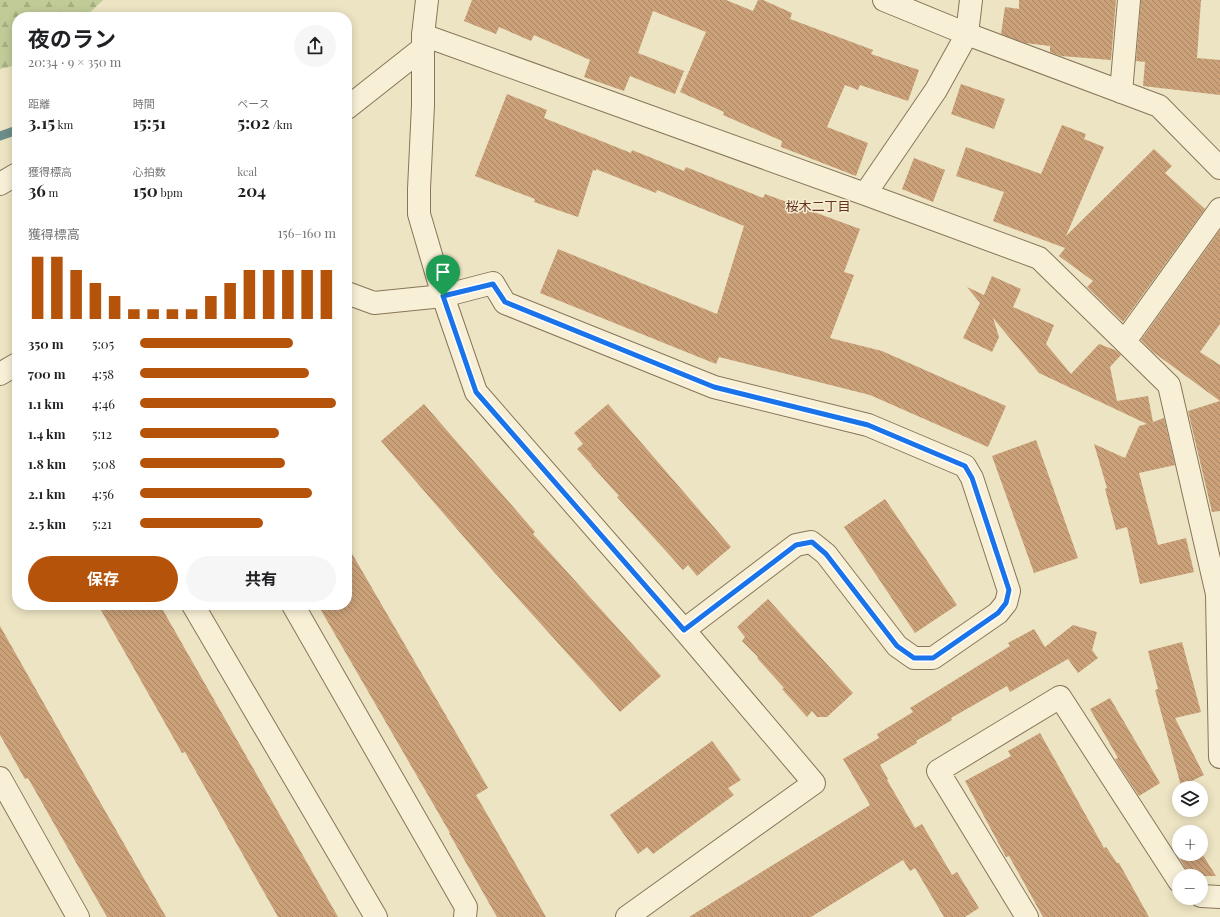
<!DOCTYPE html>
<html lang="ja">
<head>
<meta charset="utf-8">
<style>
  :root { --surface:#fff; --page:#f6f6f6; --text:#202124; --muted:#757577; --accent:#b45309 }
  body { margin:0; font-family:"Playfair Display","Noto Sans JP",serif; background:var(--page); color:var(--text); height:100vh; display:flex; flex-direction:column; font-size:15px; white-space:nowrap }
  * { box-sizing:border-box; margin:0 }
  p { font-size:13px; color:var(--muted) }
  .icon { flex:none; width:22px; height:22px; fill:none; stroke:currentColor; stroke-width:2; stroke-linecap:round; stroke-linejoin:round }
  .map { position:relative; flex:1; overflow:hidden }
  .sheet { position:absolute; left:12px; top:12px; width:340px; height:598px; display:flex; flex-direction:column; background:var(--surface); border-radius:16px; box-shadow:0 2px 10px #0003 }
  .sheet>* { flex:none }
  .controls { position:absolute; left:1172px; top:781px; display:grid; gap:8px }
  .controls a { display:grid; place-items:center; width:36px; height:36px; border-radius:50%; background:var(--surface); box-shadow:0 2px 10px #0003; font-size:20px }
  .pin { position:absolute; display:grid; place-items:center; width:34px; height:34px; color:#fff; margin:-41px -17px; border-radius:50% 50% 50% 0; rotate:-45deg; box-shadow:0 0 4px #0007 }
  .pin .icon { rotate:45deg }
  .round { display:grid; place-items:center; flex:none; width:42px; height:42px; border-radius:21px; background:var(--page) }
  .overview { display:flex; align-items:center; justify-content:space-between; height:68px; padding:0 16px }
  h1 { font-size:22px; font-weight:700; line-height:30px }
  .stats { display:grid; grid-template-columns:repeat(3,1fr); gap:6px; height:68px; padding:4px 16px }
  .stats div { display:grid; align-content:center }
  .stats b { font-size:17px; font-weight:700 }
  .stats small { font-size:11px; font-weight:400 }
  .stats p { font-size:11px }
  .chart { height:112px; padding:8px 16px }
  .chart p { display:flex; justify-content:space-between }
  .chart svg { width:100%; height:72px; margin-top:4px; stroke:var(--accent); stroke-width:6 }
  .cta { display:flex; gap:8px; margin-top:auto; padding:8px 16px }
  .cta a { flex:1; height:46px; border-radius:24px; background:var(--accent); color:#fff; font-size:16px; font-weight:700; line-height:46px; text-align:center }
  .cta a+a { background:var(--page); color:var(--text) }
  ul { padding:0 16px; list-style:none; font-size:13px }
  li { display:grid; grid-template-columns:64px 48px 1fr; align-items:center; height:30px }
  li i { height:10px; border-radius:5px; background:var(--accent) }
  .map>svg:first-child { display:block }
  .forest { fill:url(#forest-firs) }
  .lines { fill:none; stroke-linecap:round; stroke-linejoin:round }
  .stream { stroke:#6c8e88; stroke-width:9 }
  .building { fill:url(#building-back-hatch) }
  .minor-casing { stroke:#87755a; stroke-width:24 }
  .tertiary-casing { stroke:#87755a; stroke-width:24 }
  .minor { stroke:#f8f0d6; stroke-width:22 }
  .tertiary { stroke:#f8f0d6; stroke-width:22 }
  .route-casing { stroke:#fff; stroke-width:8 }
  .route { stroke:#1a73e8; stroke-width:5 }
  .labels { text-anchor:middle; stroke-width:3; stroke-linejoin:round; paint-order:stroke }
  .neighbourhood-label { font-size:13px; fill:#63321e; stroke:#f5edd2 }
</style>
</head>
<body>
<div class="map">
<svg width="1220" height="917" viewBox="0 0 1220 917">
  <defs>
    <pattern id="forest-firs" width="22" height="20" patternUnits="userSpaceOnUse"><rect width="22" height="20" fill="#c1cb97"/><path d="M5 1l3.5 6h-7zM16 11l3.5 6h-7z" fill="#a6ae82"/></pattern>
    <pattern id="building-back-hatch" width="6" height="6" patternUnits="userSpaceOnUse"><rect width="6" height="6" fill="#caa179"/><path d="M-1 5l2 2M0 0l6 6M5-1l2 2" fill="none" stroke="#a58363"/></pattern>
  </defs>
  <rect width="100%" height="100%" fill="#ede4c3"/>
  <path class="forest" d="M 0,0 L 103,0 L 85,17 L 17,17 L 17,65 L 0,69 Z"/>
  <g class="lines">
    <path class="stream" d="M 0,136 L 17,130"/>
  </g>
  <path class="building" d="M 472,0 L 726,0 L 753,11 L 758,0 L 763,0 L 792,13 L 790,19 L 873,50 L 871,54 L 919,70 L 908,101 L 860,85 L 858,90 L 845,85 L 827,127 L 868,143 L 856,176 L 781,147 L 782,141 L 723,115 L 724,112 L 680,92 L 706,32 L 653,11 L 638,53 L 684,71 L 675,94 L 630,76 L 624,91 L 584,77 L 590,60 L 534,35 L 531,41 L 499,27 L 496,34 L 464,21 Z
    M 1019,0 L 1116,0 L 1111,60 L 1061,56 L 1050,52 L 1050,46 L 1025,43 L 1001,34 L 1005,7 L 1019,9 Z
    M 1141,0 L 1201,0 L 1197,58 L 1220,60 L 1220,95 L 1143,86 L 1145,62 L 1136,61 Z
    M 961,84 L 1005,99 L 994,129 L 951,114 Z
    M 507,94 L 547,110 L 544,118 L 631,153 L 632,150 L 684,171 L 686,167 L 763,198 L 765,194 L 860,229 L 844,272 L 854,275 L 830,338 L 882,351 L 1006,406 L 988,447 L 870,395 L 719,357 L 716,364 L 540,293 L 558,249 L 717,314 L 744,226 L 657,190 L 656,193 L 596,169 L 596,171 L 593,170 L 578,217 L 534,202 L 535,199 L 475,176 Z
    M 1062,125 L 1086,134 L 1084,139 L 1104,147 L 1066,236 L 1154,149 L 1172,166 L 1165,173 L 1205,209 L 1123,322 L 1087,287 L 1093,281 L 1059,256 L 1065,248 L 993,221 L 1004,192 L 956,176 L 966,147 L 1041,174 Z
    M 914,158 L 945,170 L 933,202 L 902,189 Z
    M 1220,230 L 1220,324 L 1200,352 L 1220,365 L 1220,401 L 1153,352 L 1141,340 Z
    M 992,276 L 1021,289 L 1013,307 L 1054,325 L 1046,344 L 1071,374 L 1099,344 L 1115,350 L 1121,355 L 1110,367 L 1117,401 L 1148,396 L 1153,422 L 1164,418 L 1175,465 L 1139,473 L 1158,545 L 1186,538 L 1194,572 L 1140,584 L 1127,527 L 1116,530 L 1105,489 L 1107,488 L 1094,444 L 1125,458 L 1139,426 L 1147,424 L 1039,373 L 993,318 L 999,337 L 992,352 L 963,338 L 980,303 L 967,287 L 984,295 Z
    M 1220,401 L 1220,511 L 1212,512 L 1188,411 Z
    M 424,404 L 535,532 L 533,534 L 661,676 L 620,712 L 494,572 L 381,441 Z
    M 608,404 L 731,547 L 697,576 L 688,565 L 683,570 L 617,497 L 619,496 L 591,465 L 592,465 L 577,449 L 583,444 L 574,433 Z
    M 1036,440 L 1078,558 L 1034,573 L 992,456 Z
    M 885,499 L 957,605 L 915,633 L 844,527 Z
    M 347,545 L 488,788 L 476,795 L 546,917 L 497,917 L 449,833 L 450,833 L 318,605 L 347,605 Z
    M 768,599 L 853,693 L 827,717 L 817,717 L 812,711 L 807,717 L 782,689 L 784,688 L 757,658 L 758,657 L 742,641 L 745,637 L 737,627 Z
    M 98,605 L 160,605 L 338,917 L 278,917 L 185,752 L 182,753 Z
    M 1073,625 L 1097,632 L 1092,650 L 1098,658 L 1078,673 L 1068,659 L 1010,692 L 1007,686 L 951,718 L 952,720 L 916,741 L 917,743 L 880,765 L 888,779 L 887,780 L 915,828 L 922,824 L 952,875 L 957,872 L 979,908 L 965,917 L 944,917 L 915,868 L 910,871 L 903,860 L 811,917 L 689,917 L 870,805 L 843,759 L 879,738 L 877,734 L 913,712 L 910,708 L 1010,646 L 1008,643 L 1034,629 L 1045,647 Z
    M 0,626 L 77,762 L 166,917 L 107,917 L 28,778 L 25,779 L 0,735 Z
    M 1182,642 L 1201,712 L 1175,718 L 1204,775 L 1181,786 L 1155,690 L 1158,689 L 1148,651 Z
    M 1110,698 L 1160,783 L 1139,796 L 1115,759 L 1118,758 L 1090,709 Z
    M 1040,733 L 1104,848 L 1106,847 L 1117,863 L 1119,863 L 1149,917 L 1043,917 L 1009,856 L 1006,857 L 965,781 L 1011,756 L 1008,751 Z
    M 712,741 L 741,780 L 728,788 L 734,795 L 653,854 L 647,847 L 638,854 L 610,815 Z
    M 1201,852 L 1216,876 L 1190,876 L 1180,859 L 1189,854 L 1201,854 Z"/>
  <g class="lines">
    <g class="minor-casing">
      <path id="minor" d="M 884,0 L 967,34 L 1159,106 L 1220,168
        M 423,35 L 865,194 L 1039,258 L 1169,385 L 1217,594
        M 1121,92 L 1129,0
        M 347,108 L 423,48
        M 0,184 L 17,174
        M 865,194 L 936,90 L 967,34 L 971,0
        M 347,293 L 374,303 L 443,296 L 493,283 L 505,303 L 714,387 L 868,425 L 965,466 L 972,478 L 1009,591 L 1006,603 L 998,613 L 933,658 L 914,658 L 897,646 L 826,554 L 811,542 L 796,545 L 684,630
        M 1125,341 L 1220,209
        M 0,374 L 17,364
        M 1220,583 L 1217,594 L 1220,757
        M 193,605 L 376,917
        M 293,605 L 466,907 L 465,917
        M 0,778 L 78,917
        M 1201,896 L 1220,897
        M 1027,917 L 938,771 L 1060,697 L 1179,881"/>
    </g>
    <g class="tertiary-casing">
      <path id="tertiary" d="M 427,0 L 423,35 L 423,105 L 419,189 L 419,214 L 443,296 L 476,392 L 684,630 L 814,783 L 627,917"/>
    </g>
    <use href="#minor" class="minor"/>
    <use href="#tertiary" class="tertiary"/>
  </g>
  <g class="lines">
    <g class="route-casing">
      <path id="route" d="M 493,284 L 505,302 L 714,387 L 868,425 L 965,466 L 972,478 L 1009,590 L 1006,603 L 998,613 L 933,658 L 914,658 L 897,646 L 826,554 L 812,542 L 796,545 L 684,630 L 476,392 L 443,296 Z"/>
    </g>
    <use href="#route" class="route"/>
  </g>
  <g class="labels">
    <g class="neighbourhood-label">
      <text x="818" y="211">桜木二丁目</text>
    </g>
  </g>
</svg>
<div class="controls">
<a><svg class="icon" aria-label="layers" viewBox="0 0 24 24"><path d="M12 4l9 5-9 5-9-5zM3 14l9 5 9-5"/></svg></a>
<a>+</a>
<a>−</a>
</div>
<div class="pin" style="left:443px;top:296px;background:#1e9e55"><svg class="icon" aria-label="arrive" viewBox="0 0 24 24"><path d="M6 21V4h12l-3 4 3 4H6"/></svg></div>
<section class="sheet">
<div class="overview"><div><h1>夜のラン</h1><p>20:34 · 9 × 350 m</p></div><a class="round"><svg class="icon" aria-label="share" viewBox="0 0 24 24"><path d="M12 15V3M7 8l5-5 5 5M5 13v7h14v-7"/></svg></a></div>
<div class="stats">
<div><p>距離</p><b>3.15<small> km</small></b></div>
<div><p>時間</p><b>15:51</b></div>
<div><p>ペース</p><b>5:02<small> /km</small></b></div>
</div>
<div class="stats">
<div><p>獲得標高</p><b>36<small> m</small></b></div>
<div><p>心拍数</p><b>150<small> bpm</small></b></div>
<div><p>kcal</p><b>204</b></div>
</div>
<div class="chart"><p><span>獲得標高</span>156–160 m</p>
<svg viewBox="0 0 160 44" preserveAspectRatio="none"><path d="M5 44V6M15 44V6M25 44V14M35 44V22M45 44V30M55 44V38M65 44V38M75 44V38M85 44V38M95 44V30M105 44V22M115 44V14M125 44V14M135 44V14M145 44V14M155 44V14"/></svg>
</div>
<ul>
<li><b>350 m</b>5:05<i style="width:78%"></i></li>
<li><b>700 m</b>4:58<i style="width:86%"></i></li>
<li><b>1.1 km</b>4:46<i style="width:100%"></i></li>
<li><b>1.4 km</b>5:12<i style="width:71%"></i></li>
<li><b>1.8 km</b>5:08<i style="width:74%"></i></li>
<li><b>2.1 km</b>4:56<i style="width:88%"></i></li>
<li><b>2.5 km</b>5:21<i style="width:63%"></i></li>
</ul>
<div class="cta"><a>保存</a><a>共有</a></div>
</section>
</div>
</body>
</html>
